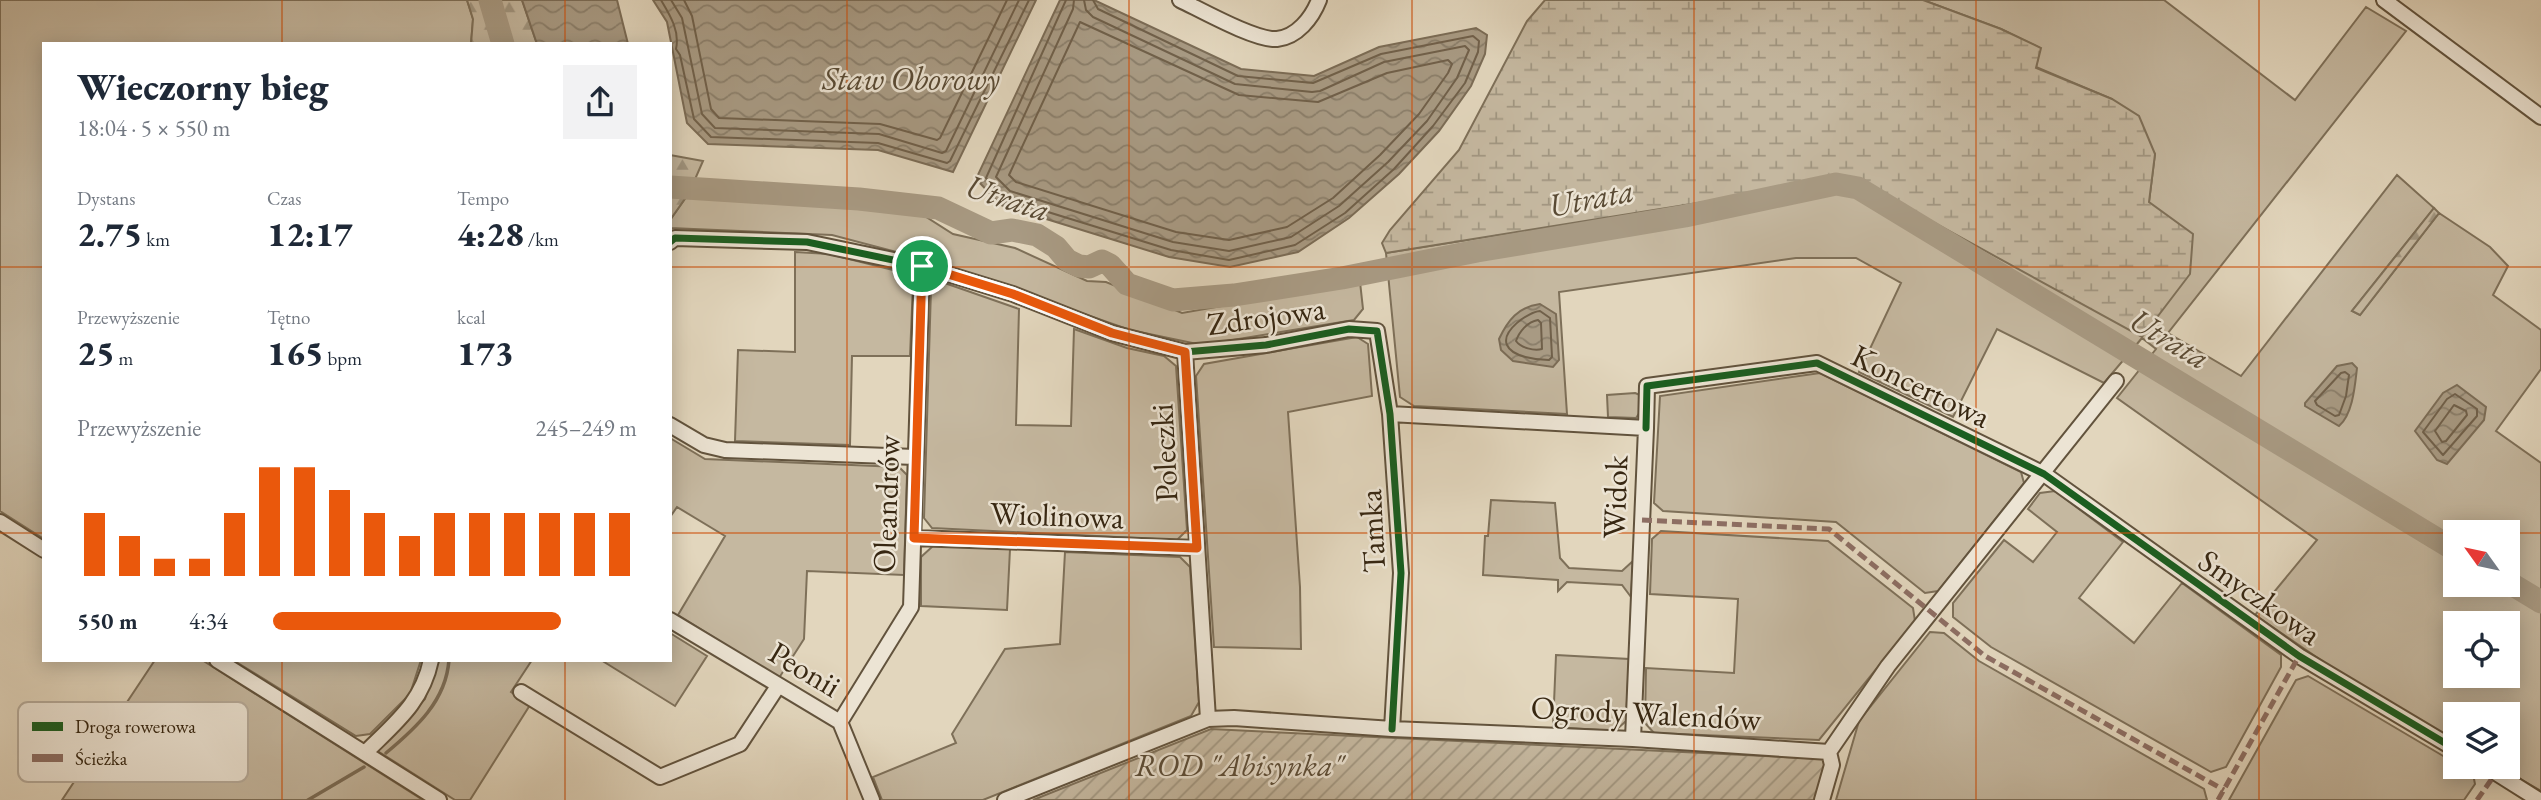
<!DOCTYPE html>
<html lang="pl">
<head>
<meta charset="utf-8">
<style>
  :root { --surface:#fff; --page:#f2f2f3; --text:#1f2937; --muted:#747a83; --accent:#ea580c }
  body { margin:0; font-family:"EB Garamond",serif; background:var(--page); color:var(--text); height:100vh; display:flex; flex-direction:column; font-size:26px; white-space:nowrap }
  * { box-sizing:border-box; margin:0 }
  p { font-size:23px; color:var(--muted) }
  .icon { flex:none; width:38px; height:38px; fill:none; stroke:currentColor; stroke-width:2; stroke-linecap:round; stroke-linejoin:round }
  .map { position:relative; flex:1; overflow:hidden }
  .panel { position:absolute; left:42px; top:42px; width:630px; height:620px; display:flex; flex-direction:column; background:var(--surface); border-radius:0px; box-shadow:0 4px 18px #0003 }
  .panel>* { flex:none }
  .needle { width:46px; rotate:303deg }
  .fabs { position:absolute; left:2443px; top:520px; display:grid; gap:14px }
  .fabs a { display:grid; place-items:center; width:77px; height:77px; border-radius:0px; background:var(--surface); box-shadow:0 4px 18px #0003; font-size:35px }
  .pin { position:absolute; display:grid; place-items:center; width:60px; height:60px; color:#fff; margin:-30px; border:4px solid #fff; border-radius:50%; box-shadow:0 2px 7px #0007 }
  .round { display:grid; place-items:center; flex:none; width:74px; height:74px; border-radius:0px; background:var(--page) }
  .headline { display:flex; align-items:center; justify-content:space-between; height:119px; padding:0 35px }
  h1 { font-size:38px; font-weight:800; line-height:52px }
  .stats { display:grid; grid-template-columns:repeat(3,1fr); gap:10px; height:119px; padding:7px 35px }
  .stats div { display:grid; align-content:center }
  .stats b { font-size:35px; font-weight:800 }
  .stats small { font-size:19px; font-weight:400 }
  .stats p { font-size:19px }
  .chart { height:196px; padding:14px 35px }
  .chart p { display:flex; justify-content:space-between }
  .chart svg { width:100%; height:126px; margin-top:7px; stroke:var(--accent); stroke-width:6 }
  ul { padding:0 35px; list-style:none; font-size:23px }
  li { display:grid; grid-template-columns:112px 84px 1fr; align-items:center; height:52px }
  li i { height:18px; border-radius:9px; background:var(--accent) }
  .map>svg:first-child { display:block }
  .grass { fill:#c5b8a0; stroke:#7e7059; stroke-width:2; fill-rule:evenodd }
  .forest { fill:url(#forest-firs); stroke:#7e7059; stroke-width:2 }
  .wetland { fill:url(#wetland-marsh); stroke:#7e7059; stroke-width:2 }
  .garden { fill:url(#garden-furrows); stroke:#7e7059; stroke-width:2 }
  .water { fill:url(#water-waves); stroke:#7b6c56; stroke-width:2 }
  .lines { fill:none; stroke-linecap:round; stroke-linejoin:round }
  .shore { stroke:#70604a; stroke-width:2 }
  .stream { stroke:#7b6c56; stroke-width:3.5 }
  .river { stroke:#a89a83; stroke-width:23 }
  .minor-casing { stroke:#62533d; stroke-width:18 }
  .minor { stroke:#ece4d4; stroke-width:14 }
  .quiet { stroke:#8d6e63; stroke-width:5; stroke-dasharray:10 5; stroke-linecap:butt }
  .cycleway-casing { stroke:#ece4d4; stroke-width:11 }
  .cycleway { stroke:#1b5e20; stroke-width:7 }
  .route-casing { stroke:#fff; stroke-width:14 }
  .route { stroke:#ea580c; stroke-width:9 }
  .grid { fill:none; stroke:#cd520d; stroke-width:2; stroke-opacity:0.55 }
  .labels { text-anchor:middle; stroke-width:5; stroke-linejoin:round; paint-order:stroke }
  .street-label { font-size:32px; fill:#372712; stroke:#ece4d4 }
  .park-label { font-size:32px; font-style:italic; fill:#5a4b36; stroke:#ece4d4 }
  .water-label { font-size:33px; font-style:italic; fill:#594a34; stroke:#ece4d4 }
  .key { fill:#ece4d4; stroke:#b6ab9a; stroke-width:2 }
  .key-label { font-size:19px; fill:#372712 }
</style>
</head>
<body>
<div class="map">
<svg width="2541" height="800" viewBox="0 0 2541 800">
  <defs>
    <pattern id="forest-firs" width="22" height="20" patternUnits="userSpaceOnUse" patternTransform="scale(1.75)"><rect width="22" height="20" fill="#c5b8a0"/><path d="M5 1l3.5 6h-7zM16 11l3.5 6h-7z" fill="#a19681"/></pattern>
    <pattern id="wetland-marsh" width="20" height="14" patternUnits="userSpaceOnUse" patternTransform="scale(1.75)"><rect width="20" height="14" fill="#c5b8a0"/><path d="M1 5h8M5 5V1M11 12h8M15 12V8" fill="none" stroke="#a19681"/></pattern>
    <pattern id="garden-furrows" width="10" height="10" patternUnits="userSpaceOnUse" patternTransform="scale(1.75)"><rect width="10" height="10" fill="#c5b8a0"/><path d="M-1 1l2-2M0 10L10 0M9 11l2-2" fill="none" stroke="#a19681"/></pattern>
    <pattern id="water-waves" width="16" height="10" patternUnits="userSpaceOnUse" patternTransform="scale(1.75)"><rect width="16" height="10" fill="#a89a83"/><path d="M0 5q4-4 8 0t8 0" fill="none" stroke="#8a7e6a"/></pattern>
  </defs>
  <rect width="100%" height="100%" fill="#e2d6bd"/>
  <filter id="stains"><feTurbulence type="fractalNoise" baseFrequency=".00286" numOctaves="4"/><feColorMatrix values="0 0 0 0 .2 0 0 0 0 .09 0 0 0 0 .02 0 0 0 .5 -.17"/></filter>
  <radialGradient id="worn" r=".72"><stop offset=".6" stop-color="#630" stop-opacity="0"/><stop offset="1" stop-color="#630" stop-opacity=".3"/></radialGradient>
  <path class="grass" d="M 0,0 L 467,0 L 473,19 L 471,44 L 44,44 L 44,539 L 0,511 Z
    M 1923,0 L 2164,0 L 2295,100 L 2366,7 L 2406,31 L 2168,333 L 2241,376 L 2397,175 L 2434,208 L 2352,311 L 2360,315 L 2439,213 L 2490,247 L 2508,266 L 2493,295 L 2541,330 L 2541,369 L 2496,431 L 2541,463 L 2541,791 L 2499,767 L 2508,766 L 2508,714 L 2455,714 L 2455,741 L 2347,678 L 2255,615 L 2317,540 L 2117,398 L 2156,349 L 2142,338 L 2104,383 L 1997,329 L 1953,417 L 1859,372 L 1901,283 L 1856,258 L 1796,258 L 1559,292 L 1567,414 L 1414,406 L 1400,397 L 1386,253 L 1704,202 L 1840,175 L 1860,182 L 2149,202 L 2155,154 L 2112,99 L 2036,67 L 2040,48 L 2001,29 ZM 2455,532 L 2508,532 L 2508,584 L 2455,584 ZM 2455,623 L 2508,623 L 2508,676 L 2455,676 Z
    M 689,193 L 725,197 L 745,194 L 772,200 L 807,199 L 923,215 L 953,234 L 1015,248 L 1087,281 L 1106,282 L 1182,313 L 1360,282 L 1363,309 L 1354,320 L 1202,345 L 1130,330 L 942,264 L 832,235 L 670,228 L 670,220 Z
    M 795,252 L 829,254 L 905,273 L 913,284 L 910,356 L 852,356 L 850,445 L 735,441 L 738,350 L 795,352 Z
    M 939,281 L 1019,309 L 1016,425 L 1071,426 L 1074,329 L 1127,348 L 1164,356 L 1176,366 L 1187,530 L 1177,540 L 932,528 L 924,518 L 931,289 Z
    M 1357,337 L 1368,344 L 1372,396 L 1288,412 L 1300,587 L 1301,649 L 1214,647 L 1196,376 L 1204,364 Z
    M 1820,373 L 2021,472 L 2024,483 L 1938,591 L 1925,593 L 1836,522 L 1663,511 L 1654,503 L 1660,396 Z
    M 1635,393 L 1640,395 L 1640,412 L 1636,418 L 1608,417 L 1607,395 Z
    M 670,438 L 705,459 L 899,467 L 907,475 L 904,575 L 807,571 L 804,639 L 779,678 L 678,615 L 725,536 L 677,507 L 670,517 Z
    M 2055,491 L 2123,542 L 2079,598 L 2134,643 L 2182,583 L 2281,655 L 2281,667 L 2226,767 L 2211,772 L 1991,647 L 1953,617 L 1953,603 L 2004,540 L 2033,562 L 2057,532 L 2028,509 L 2040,493 Z
    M 1491,500 L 1555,503 L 1560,558 L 1569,568 L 1622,571 L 1633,561 L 1631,597 L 1622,585 L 1567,582 L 1558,591 L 1558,580 L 1483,575 L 1485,536 L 1488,536 Z
    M 1661,531 L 1828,541 L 1913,608 L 1915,621 L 1819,740 L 1654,733 L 1645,723 L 1646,668 L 1734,673 L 1738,599 L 1650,594 L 1652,539 Z
    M 933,546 L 1010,549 L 1007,610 L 921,606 L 921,557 Z
    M 1065,552 L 1180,557 L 1190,567 L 1199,702 L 1191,716 L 983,800 L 882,800 L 873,777 L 956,743 L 952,734 L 1005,649 L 1060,644 Z
    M 1930,632 L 1944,633 L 1979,661 L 2204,789 L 2207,800 L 1836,800 L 1859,721 Z
    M 670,633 L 707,656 L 675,706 L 601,660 L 670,660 Z
    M 1556,655 L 1629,659 L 1626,721 L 1615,731 L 1553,727 Z
    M 155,660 L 202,660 L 423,800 L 62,800 Z
    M 233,660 L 421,660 L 410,694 L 370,734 L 356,736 Z
    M 436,660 L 532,660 L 511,692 L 530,705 L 470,800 L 455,800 L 376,750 L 425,699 Z
    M 2308,676 L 2455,763 L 2455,766 L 2460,767 L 2473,774 L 2475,784 L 2464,800 L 2229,800 L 2296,680 Z"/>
  <path class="forest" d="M 467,0 L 522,0 L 537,44 L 471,44 L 473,19 Z
    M 670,155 L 703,161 L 689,193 L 670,220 Z
    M 2434,208 L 2439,213 L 2360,315 L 2352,311 Z"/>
  <path class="wetland" d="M 1545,0 L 1923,0 L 2001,29 L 2041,48 L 2036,68 L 2112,99 L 2139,116 L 2155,154 L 2149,202 L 2193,234 L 2190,274 L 2142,337 L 1860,182 L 1840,175 L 1704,202 L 1386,253 L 1382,243 L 1390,230 L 1459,150 L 1527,21 Z"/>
  <path class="garden" d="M 1211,729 L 1826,759 L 1815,800 L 1033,800 Z"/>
  <path class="water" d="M 522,0 L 617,0 L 628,44 L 537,44 Z
    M 653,0 L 1036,0 L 953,172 L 878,150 L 708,144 L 687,123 L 667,22 Z
    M 1060,0 L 1094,0 L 1241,69 L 1314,76 L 1379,47 L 1476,28 L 1487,35 L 1485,54 L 1471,86 L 1439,131 L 1399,174 L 1349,218 L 1298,252 L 1230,267 L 1169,257 L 1001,205 L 976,179 Z
    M 1540,304 L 1556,314 L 1559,360 L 1553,367 L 1513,361 L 1501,350 L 1499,339 C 1508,320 1518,307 1540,304 Z
    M 2352,363 L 2357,368 C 2355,385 2353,414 2339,426 L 2305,406 L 2305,403 L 2337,366 Z
    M 2457,385 L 2486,407 L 2484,420 L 2447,464 L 2437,460 L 2415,431 L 2443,393 Z"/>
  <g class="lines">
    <path class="shore" d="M 661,0 C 670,15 680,31 676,49 L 680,55 L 694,119 L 711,137 L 878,143 L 947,163 L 950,161 L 1029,0
      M 671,0 L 682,18 L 702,114 L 715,128 L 879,134 L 942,153 L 946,151 L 1019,0
      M 684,0 L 692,16 L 711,109 L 719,118 L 880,124 L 937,140 L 940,138 L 1007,0
      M 1066,0 L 986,178 L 1006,199 L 1171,250 L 1229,260 L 1295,245 L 1345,213 L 1394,169 L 1433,126 L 1465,83 L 1478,52 L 1479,41 L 1473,36 L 1381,54 L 1313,83 L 1238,76 L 1098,9 L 1093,0
      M 1074,0 L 1073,9 L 996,177 L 1010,191 L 1173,242 L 1229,251 L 1291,237 L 1339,206 L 1388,162 L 1427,121 L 1457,78 L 1469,50 L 1465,46 L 1384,62 L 1320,91 L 1312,92 L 1235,84 L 1093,17 L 1086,10 L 1084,0
      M 1080,22 L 1239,95 L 1318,102 L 1387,73 L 1448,60 L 1452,64 L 1448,73 L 1419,114 L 1380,155 L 1333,198 L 1287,227 L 1229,240 L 1176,232 L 1016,182 L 1009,175 Z
      M 1540,311 L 1550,318 L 1552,357 L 1549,360 C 1537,360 1512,357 1507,345 C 1501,331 1528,312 1540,311 Z
      M 1538,320 L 1541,323 L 1542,349 C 1534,351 1521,348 1516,341 C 1519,332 1527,322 1538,320 Z
      M 2345,372 L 2349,375 L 2346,396 L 2339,415 L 2335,416 L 2317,405 L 2315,401 L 2341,373 Z
      M 2455,394 L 2477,409 L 2477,416 L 2443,455 L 2423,432 L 2447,399 Z
      M 2454,405 L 2466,411 L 2467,415 L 2446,441 L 2442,442 L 2435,431 Z"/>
    <path class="stream" d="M 386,753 C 416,728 446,701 449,660
      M 308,800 L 364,767"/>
    <path class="river" d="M 490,0 L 503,44
      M 670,187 L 859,199 L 938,208 L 991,233 L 1012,230 L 1037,235 L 1056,247 L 1067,260 L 1079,266 L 1089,267 L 1102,261 L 1110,265 L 1127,284 L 1173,300 L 1234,295 L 1342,278 L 1477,251 L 1685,216 L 1836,184 L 1858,188 L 2455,550
      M 2508,582 L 2541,602"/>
    <g class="minor-casing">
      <path id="minor" d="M 1180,0 C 1201,10 1256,41 1277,39 C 1297,37 1312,18 1319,0
        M 2384,0 L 2541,117
        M 670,242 L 675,238 L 807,242 L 922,266 L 1013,294 L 1112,333 L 1185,352 L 1266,345 L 1349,329 L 1377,331 L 1390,414 L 1401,573 L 1392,729
        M 1185,352 L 1208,719
        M 1390,414 L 1646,428 L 1633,739
        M 670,425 L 704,445 L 725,450 L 915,457
        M 1646,428 L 1647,386 L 1817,363 L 2044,474 L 2299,656 L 2455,749
        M 0,522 L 44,550
        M 914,538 L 1197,548
        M 670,620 L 840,722 L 872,800
        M 217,660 L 439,800
        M 521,692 L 660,777 L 740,744 L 778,686
        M 840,722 L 911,607 L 922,266
        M 1829,752 L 1888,666 L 2116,381
        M 365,753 C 395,723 422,703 431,660
        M 2485,766 L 2539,800
        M 1005,800 L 1208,719 L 1234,718 L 1392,729 L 1633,739 L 1829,752
        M 1822,800 L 1832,765 L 1829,752"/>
    </g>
    <use href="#minor" class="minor"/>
    <path class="quiet" d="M 1642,520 L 1829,529 L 1985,656 L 2224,790
      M 2218,800 L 2299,656
      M 2477,800 L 2496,773"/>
    <g class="cycleway-casing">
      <path id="cycleway" d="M 670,242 L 675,238 L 807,242 L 922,266 L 1013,294 L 1112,333 L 1185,352 L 1266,345 L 1349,329 L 1377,331 L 1390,414 L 1401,573 L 1392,729
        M 1646,428 L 1647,386 L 1817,363 L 2044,474 L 2299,656 L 2455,749"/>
    </g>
    <use href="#cycleway" class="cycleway"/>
  </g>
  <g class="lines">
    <g class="route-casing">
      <path id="route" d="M 922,266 L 1013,294 L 1112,333 L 1185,352 L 1197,548 L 914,538 Z"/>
    </g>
    <use href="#route" class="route"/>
  </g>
  <path class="grid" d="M 282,0 L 282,44M 565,0 L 565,44M 847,0 L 847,800M 1129,0 L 1129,800M 1412,0 L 1412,800M 1694,0 L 1694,800M 1976,0 L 1976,800M 2259,0 L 2259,800M 0,267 L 44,267M 670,267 L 2541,267M 0,533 L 44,533M 670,533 L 2455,533M 2508,533 L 2541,533M 282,660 L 282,800M 565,660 L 565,800"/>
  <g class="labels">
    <g class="street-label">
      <text transform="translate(1266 316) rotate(-8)" y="11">Zdrojowa</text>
      <text transform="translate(1921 386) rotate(26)" y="11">Koncertowa</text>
      <text transform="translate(1164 453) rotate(-93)" y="11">Poleczki</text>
      <text transform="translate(1615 497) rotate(-88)" y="11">Widok</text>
      <text transform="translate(886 504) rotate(-88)" y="11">Oleandrów</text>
      <text transform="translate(1057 515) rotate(2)" y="11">Wiolinowa</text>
      <text transform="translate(1372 531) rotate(-93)" y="11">Tamka</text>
      <text transform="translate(2260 597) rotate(35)" y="11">Smyczkowa</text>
      <text transform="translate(805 669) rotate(31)" y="11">Peonii</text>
      <text transform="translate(1646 713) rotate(3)" y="11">Ogrody Walendów</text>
    </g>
    <g class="park-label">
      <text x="1239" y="776">ROD "Abisynka"</text>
    </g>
    <g class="water-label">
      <text x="911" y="90">Staw Oborowy</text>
      <text transform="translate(1008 197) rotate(18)" y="12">Utrata</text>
      <text transform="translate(1591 197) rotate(-11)" y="12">Utrata</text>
      <text transform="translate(2170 338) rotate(31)" y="12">Utrata</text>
    </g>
  </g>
  <rect x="18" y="702" width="230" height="80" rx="10" class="key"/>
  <rect x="32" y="722" width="31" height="9" fill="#1b5e20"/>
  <rect x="32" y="754" width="31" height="8" fill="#8d6e63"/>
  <g class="key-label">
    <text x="75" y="733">Droga rowerowa</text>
    <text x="75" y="765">Ścieżka</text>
  </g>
  <rect width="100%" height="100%" filter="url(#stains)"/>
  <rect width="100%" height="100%" fill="url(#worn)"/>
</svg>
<div class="fabs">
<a><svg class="needle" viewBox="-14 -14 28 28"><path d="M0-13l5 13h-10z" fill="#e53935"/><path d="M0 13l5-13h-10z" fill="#747a83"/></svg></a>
<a><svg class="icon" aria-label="locate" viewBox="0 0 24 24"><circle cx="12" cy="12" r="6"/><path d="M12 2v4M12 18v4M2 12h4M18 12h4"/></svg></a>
<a><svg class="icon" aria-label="layers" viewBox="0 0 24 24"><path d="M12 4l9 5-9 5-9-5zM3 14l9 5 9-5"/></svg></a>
</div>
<div class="pin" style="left:922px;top:266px;background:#1e9e55"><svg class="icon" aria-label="arrive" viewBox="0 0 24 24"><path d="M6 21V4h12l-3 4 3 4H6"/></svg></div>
<section class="panel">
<div class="headline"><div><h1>Wieczorny bieg</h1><p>18:04 · 5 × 550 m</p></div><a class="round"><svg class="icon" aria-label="share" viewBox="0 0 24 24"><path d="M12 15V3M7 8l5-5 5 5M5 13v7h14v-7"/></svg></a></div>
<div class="stats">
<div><p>Dystans</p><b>2.75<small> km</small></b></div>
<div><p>Czas</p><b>12:17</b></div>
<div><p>Tempo</p><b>4:28<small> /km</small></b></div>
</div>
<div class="stats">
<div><p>Przewyższenie</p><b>25<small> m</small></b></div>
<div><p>Tętno</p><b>165<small> bpm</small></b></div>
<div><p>kcal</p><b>173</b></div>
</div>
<div class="chart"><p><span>Przewyższenie</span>245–249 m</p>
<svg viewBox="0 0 160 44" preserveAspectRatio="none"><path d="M5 44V22M15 44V30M25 44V38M35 44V38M45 44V22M55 44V6M65 44V6M75 44V14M85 44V22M95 44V30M105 44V22M115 44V22M125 44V22M135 44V22M145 44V22M155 44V22"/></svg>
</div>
<ul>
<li><b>550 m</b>4:34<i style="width:79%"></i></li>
</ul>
</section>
</div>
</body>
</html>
